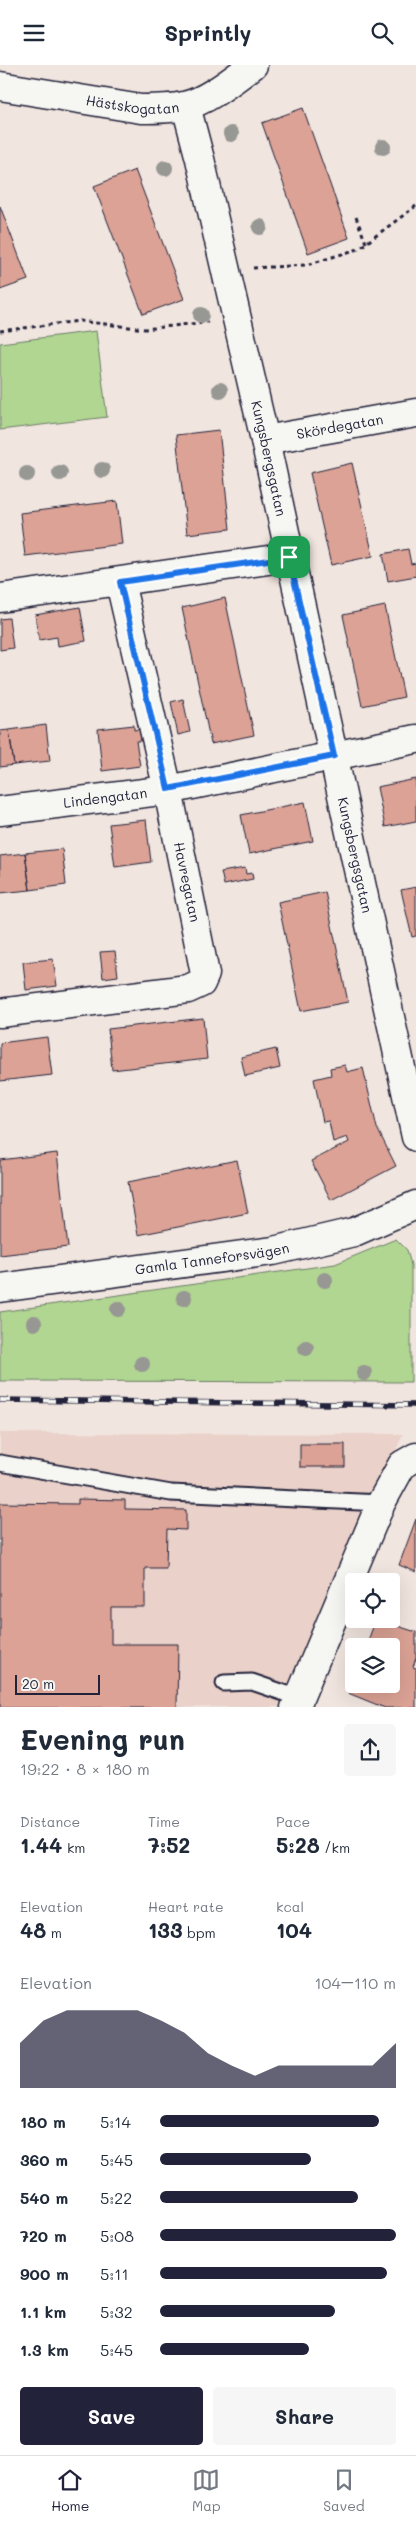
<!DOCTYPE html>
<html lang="en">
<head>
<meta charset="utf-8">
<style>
  :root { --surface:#fff; --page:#f6f6f7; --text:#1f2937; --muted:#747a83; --line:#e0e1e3; --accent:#22223b }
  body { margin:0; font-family:Mali,sans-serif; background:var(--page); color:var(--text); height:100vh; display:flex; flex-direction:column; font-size:19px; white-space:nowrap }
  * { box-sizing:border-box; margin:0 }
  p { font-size:16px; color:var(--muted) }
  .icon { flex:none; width:28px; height:28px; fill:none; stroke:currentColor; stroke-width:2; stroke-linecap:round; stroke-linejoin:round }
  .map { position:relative; height:1642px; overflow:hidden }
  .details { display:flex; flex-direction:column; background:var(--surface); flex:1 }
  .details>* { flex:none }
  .tools { position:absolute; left:345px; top:1508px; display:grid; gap:10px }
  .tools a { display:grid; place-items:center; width:55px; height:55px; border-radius:5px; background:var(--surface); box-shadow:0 5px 20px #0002; font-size:25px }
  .scale { position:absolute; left:15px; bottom:12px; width:85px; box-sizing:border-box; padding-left:5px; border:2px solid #22223b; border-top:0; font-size:14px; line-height:18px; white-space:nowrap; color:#22223b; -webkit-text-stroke:4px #f6f6f2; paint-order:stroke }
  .pin { position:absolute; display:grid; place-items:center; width:42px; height:42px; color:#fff; margin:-21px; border-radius:10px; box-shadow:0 2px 8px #0006 }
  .round { display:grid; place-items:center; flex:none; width:52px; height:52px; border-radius:5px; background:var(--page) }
  .overview { display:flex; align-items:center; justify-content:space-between; height:85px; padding:0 20px }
  h1 { font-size:28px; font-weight:700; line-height:38px }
  .metrics { display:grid; grid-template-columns:repeat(3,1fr); gap:8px; height:85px; padding:5px 20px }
  .metrics div { display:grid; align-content:center }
  .metrics b { font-size:21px; font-weight:700 }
  .metrics small { font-size:14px; font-weight:400 }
  .metrics p { font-size:14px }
  .chart { height:140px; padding:10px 20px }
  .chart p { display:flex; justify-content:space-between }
  .chart svg { width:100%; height:90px; margin-top:5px; fill:var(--accent); opacity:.7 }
  .primary-button { display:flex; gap:10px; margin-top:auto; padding:10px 20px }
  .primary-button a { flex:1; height:58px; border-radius:5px; background:var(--accent); color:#fff; font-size:20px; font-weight:700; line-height:58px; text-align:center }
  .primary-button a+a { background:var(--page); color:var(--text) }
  ul { padding:0 20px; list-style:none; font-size:16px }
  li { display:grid; grid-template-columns:80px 60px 1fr; align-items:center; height:38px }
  li i { height:12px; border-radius:6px; background:var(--accent) }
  header { display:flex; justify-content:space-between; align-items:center; height:65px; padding:0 20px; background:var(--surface); font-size:22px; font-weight:700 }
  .dock { display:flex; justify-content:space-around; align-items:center; height:70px; border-top:1px solid var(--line); background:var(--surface); font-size:14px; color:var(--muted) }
  .dock a { display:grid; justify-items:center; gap:2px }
  .dock .current { color:var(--accent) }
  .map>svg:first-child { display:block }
  .built { fill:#ead1c9 }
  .green { fill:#b1d691; stroke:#6a7c66 }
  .building { fill:#dba295; stroke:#22223b }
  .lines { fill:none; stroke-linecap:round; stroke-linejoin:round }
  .lane-casing { stroke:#22223b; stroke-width:19 }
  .street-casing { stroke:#22223b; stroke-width:31 }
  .secondary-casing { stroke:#22223b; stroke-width:31 }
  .path { stroke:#22223b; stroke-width:3; stroke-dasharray:4 4; stroke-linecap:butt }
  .lane { stroke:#f6f6f2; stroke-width:15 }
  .street { stroke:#f6f6f2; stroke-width:28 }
  .secondary { stroke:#f6f6f2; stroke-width:28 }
  .rail-casing { stroke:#22223b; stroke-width:5.5 }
  .rail { stroke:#f6f6f2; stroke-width:4; stroke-dasharray:11; stroke-linecap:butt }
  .tree { fill:#979793 }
  .route-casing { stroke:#fff; stroke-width:10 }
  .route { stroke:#1a73e8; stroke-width:6 }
  .labels { text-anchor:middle; stroke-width:5; stroke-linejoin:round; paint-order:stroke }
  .street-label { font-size:14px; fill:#22223b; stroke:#f6f6f2 }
</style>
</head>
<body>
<header><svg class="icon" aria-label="menu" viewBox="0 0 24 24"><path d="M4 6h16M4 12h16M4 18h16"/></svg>Sprintly<svg class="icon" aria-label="search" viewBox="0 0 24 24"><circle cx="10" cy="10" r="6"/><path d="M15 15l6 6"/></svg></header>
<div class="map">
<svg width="416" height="1643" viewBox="0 0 416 1643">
  <rect width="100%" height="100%" fill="#f1e5df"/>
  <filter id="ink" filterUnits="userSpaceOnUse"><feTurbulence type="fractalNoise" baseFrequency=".02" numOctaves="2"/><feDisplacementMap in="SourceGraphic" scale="10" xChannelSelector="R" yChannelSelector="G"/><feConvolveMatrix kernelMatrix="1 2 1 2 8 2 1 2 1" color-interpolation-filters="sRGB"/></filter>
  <g filter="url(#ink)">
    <path class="built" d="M 0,1368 L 403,1369 L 286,1642 L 0,1643 Z"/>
    <path class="green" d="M 96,266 L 107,352 L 0,365 L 0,278 Z
      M 396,1174 L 407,1185 L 411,1200 L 411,1317 L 0,1316 L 0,1247 L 335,1199 Z"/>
    <path class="building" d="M 303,43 L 349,173 L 308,188 L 262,58 Z
      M 135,105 L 184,234 L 143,249 L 94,121 Z
      M 0,141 L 28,215 L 0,225 Z
      M 219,365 L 230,464 L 187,469 L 176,370 Z
      M 352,398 L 373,491 L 331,500 L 310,408 Z
      M 117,436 L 122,479 L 25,491 L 20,448 Z
      M 408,484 L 411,499 L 416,498 L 416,512 L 416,511 L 388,516 L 383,489 Z
      M 225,533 L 254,670 L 211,679 L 182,543 Z
      M 385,541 L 404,632 L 362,641 L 343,550 Z
      M 80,542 L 86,576 L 58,581 L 57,572 L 39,575 L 35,550 Z
      M 9,553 L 13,583 L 0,585 L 0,554 Z
      M 183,634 L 190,667 L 178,670 L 171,637 Z
      M 46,660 L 50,696 L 14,700 L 9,665 Z
      M 134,660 L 134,665 L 140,664 L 141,676 L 136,676 L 140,701 L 102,706 L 98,664 Z
      M 9,665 L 14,700 L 0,702 L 0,666 Z
      M 416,714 L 416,756 L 385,762 L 377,722 Z
      M 305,737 L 313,776 L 249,789 L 241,750 Z
      M 146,755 L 151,797 L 115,802 L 109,759 Z
      M 62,784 L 66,820 L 30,825 L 25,788 Z
      M 25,788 L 30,825 L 0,828 L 0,791 Z
      M 245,803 L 246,809 L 252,808 L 253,814 L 224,820 L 221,807 Z
      M 416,822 L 416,871 L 412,872 L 401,825 Z
      M 325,827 L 348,937 L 301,946 L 278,837 Z
      M 115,886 L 118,911 L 103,913 L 100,887 Z
      M 53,894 L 57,921 L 26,925 L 23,897 Z
      M 203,953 L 207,994 L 112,1005 L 108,964 Z
      M 47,972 L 52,1010 L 0,1016 L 0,978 Z
      M 276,984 L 280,1003 L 245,1011 L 241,992 Z
      M 345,1000 L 347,1007 L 363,1003 L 377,1063 L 396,1101 L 331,1135 L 311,1096 L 349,1077 L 347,1072 L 333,1077 L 329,1056 L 323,1057 L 314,1014 L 331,1010 L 330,1003 Z
      M 57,1088 L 68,1182 L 0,1190 L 0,1095 Z
      M 237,1095 L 248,1148 L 138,1170 L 128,1117 Z
      M 300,1379 L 345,1379 L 345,1402 L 300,1402 Z
      M 78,1434 L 125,1435 L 125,1444 L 186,1445 L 186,1465 L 167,1464 L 166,1503 L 145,1503 L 145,1542 L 111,1542 L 111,1579 L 178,1579 L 177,1643 L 0,1643 L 0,1438 L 78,1439 Z
      M 416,1454 L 416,1507 L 399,1500 Z
      M 376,1554 L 416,1567 L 416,1593 L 413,1602 L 416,1603 L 416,1643 L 385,1643 L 348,1628 L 354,1612 L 354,1619 L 391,1619 L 391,1581 L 366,1581 Z"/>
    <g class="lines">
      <g class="lane-casing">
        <path id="lane" d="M 0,1398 L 171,1428 L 381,1438
          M 224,1618 L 252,1617 L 299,1633"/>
      </g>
      <g class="street-casing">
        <g id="street">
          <path id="s1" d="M 0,21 L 141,44 C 155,44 170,44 184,41 C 207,36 234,14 253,0"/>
          <path id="s2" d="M 186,41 L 200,94 L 265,375 L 416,1072"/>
          <path id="s3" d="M 265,375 L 416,348"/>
          <path d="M 0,533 L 289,492"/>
          <path id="s4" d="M 0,746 L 168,725 L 416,674"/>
          <path d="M 0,948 L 188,924 L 201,918 L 205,909 L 168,725 L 120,517"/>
          <path d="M 295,1643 L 381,1438 L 402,1400 L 416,1392"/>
        </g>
      </g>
      <g class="secondary-casing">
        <g id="secondary">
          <path id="s5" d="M 0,1223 L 273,1186 L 354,1167 L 416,1140"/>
        </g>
      </g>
      <path class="path" d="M 356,152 L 366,178
        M 253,203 L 307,200 L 358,184 L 416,141
        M 0,266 L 80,256 L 145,264 L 208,257"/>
      <use href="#lane" class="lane"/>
      <use href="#street" class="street"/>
      <use href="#secondary" class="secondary"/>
      <g class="rail-casing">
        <path id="rail" d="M 0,1335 L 416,1340"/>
      </g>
      <use href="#rail" class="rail"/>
    </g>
    <g class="tree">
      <circle cx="231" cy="69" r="8"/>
      <circle cx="383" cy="82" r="8"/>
      <circle cx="165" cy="103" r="8"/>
      <circle cx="260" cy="162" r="8"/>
      <circle cx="201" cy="250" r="8"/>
      <circle cx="220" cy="325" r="8"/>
      <circle cx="102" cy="405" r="8"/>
      <circle cx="60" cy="408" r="8"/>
      <circle cx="27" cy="409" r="8"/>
      <circle cx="325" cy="1215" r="8"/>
      <circle cx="184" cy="1233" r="8"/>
      <circle cx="118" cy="1244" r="8"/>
      <circle cx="34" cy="1258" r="8"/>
      <circle cx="306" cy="1283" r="8"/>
      <circle cx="142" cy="1299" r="8"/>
      <circle cx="364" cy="1308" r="8"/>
    </g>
  </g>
  <g class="lines" filter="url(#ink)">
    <g class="route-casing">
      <path id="route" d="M 289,492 L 334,691 L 168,724 L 120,517 Z"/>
    </g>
    <use href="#route" class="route"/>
  </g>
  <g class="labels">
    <g class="street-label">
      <text dy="5" stroke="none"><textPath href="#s1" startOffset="134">Hästskogatan</textPath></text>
      <text dy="5" stroke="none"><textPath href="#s3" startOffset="76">Skördegatan</textPath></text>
      <text dy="5" stroke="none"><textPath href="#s2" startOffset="362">Kungsbergsgatan</textPath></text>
      <text dy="5" stroke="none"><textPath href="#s4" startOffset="106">Lindengatan</textPath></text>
      <text dy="5" stroke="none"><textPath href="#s2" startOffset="768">Kungsbergsgatan</textPath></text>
      <text transform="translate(187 817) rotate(78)" y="5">Havregatan</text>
      <text dy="5" stroke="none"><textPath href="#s5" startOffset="214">Gamla Tanneforsvägen</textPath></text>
    </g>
  </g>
</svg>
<div class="tools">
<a><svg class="icon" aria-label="locate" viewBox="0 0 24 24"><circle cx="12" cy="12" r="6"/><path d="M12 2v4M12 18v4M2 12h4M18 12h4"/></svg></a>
<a><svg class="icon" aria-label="layers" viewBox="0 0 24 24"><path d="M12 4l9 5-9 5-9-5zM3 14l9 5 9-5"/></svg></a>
</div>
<div class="scale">20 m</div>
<div class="pin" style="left:289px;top:492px;background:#1e9e55"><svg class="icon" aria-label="arrive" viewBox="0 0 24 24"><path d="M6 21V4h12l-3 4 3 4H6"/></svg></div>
</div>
<section class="details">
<div class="overview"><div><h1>Evening run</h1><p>19:22 · 8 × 180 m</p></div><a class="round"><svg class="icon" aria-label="share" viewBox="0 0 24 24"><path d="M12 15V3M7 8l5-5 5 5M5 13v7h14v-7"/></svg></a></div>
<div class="metrics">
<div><p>Distance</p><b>1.44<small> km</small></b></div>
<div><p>Time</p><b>7:52</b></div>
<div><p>Pace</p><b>5:28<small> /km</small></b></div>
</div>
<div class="metrics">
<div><p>Elevation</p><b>48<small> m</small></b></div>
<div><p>Heart rate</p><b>133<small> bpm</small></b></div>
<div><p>kcal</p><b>104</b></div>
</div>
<div class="chart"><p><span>Elevation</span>104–110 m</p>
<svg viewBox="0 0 160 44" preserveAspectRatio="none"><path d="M0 44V22L10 11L20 6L30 6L40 6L50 6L60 11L70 17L80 27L90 33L100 38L110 33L120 33L130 33L140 33L150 33L160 22V44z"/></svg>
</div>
<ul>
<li><b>180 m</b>5:14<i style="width:93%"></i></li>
<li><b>360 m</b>5:45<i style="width:64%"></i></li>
<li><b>540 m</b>5:22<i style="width:84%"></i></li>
<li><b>720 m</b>5:08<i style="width:100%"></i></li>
<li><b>900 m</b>5:11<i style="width:96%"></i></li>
<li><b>1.1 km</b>5:32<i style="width:74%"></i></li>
<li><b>1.3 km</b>5:45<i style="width:63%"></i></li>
</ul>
<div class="primary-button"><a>Save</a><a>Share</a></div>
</section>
<nav class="dock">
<a class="current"><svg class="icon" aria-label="home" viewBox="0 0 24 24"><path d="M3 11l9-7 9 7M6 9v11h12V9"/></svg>Home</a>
<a><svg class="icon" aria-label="map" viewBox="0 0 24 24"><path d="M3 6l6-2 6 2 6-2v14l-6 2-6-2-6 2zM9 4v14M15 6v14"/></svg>Map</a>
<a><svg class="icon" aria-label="saved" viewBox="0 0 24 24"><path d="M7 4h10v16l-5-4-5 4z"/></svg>Saved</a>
</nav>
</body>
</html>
